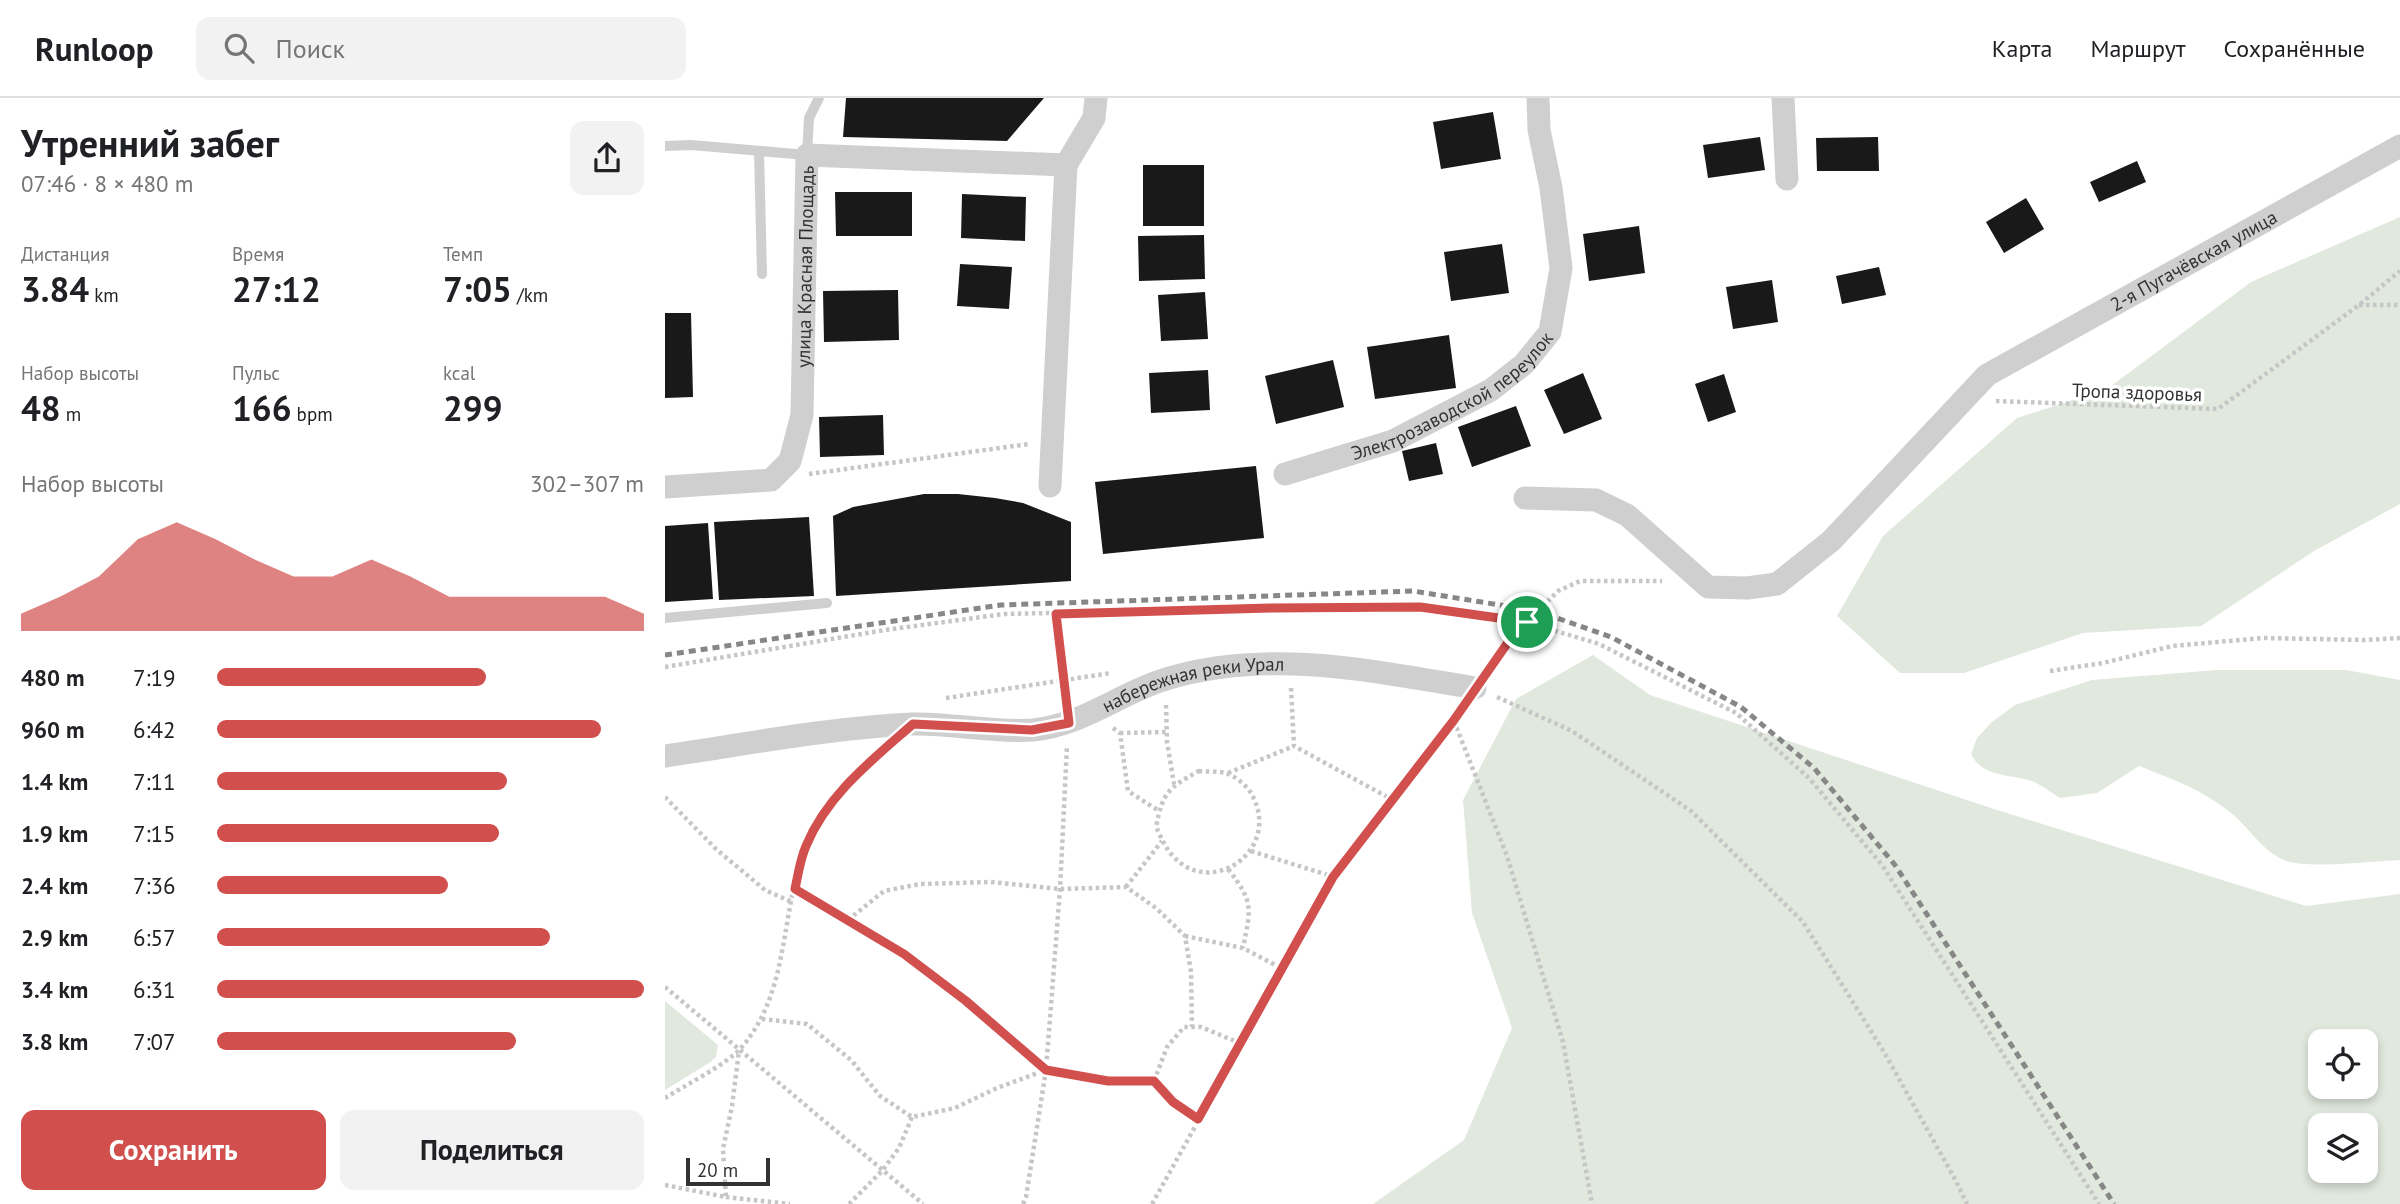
<!DOCTYPE html>
<html lang="ru">
<head>
<meta charset="utf-8">
<style>
  :root { --surface:#fff; --page:#f2f2f2; --text:#202124; --muted:#757577; --line:#e0e0e0; --accent:#d14f4d }
  body { margin:0; font-family:"PT Sans",sans-serif; background:var(--page); color:var(--text); height:100vh; display:flex; flex-direction:column; font-size:26px; white-space:nowrap }
  * { box-sizing:border-box; margin:0 }
  p { font-size:23px; color:var(--muted) }
  .icon { flex:none; width:38px; height:38px; fill:none; stroke:currentColor; stroke-width:2; stroke-linecap:round; stroke-linejoin:round }
  .map { position:relative; flex:1; overflow:hidden }
  .details { display:flex; flex-direction:column; background:var(--surface); width:665px }
  .details>* { flex:none }
  .buttons { position:absolute; left:1643px; top:931px; display:grid; gap:14px }
  .buttons a { display:grid; place-items:center; width:70px; height:70px; border-radius:14px; background:var(--surface); box-shadow:0 4px 10px #0003; font-size:35px }
  .scale { position:absolute; left:21px; bottom:18px; width:84px; box-sizing:border-box; padding-left:7px; border:4px solid #323232; border-top:0; font-size:19px; line-height:24px; white-space:nowrap; color:#323232; -webkit-text-stroke:5px #fff; paint-order:stroke }
  .pin { position:absolute; display:grid; place-items:center; width:60px; height:60px; color:#fff; margin:-30px; border:4px solid #fff; border-radius:50%; box-shadow:0 2px 7px #0007 }
  .round { display:grid; place-items:center; flex:none; width:74px; height:74px; border-radius:14px; background:var(--page) }
  .summary { display:flex; align-items:center; justify-content:space-between; height:119px; padding:0 21px }
  h1 { font-size:38px; font-weight:800; line-height:52px }
  .stats { display:grid; grid-template-columns:repeat(3,1fr); gap:10px; height:119px; padding:7px 21px }
  .stats div { display:grid; align-content:center }
  .stats b { font-size:35px; font-weight:800 }
  .stats small { font-size:19px; font-weight:400 }
  .stats p { font-size:19px }
  .chart { height:196px; padding:14px 21px }
  .chart p { display:flex; justify-content:space-between }
  .chart svg { width:100%; height:126px; margin-top:7px; fill:var(--accent); opacity:.7 }
  .cta { display:flex; gap:14px; margin-top:auto; padding:14px 21px }
  .cta a { flex:1; height:80px; border-radius:14px; background:var(--accent); color:#fff; font-size:28px; font-weight:800; line-height:80px; text-align:center }
  .cta a+a { background:var(--page); color:var(--text) }
  ul { padding:0 21px; list-style:none; font-size:23px }
  li { display:grid; grid-template-columns:112px 84px 1fr; align-items:center; height:52px }
  li i { height:18px; border-radius:9px; background:var(--accent) }
  header { display:flex; align-items:center; gap:42px; box-sizing:border-box; height:98px; padding:0 35px; background:var(--surface); border-bottom:2px solid var(--line) }
  header strong { font-size:33px }
  nav { display:flex; gap:38px; margin-inline-start:auto; font-size:24px }
  .search { width:490px; height:63px; background:var(--page); display:flex; align-items:center; gap:18px; box-sizing:border-box; padding:0 24px; border-radius:14px; color:var(--muted); font-size:26px }
  main { display:flex; flex:1; min-height:0 }
  .map>svg:first-child { display:block }
  .green { fill:#e1e8dd; fill-rule:evenodd }
  .building { fill:#191919 }
  .lines { fill:none; stroke-linecap:round; stroke-linejoin:round }
  .path { stroke:#c6c6c6; stroke-width:4.5; stroke-dasharray:3.5 3.5; stroke-linecap:butt }
  .lane { stroke:#cfcfcf; stroke-width:10 }
  .street { stroke:#cfcfcf; stroke-width:23 }
  .rail { stroke:#878787; stroke-width:5; stroke-dasharray:7 5; stroke-linecap:butt }
  .route-casing { stroke:#fff; stroke-width:14 }
  .route { stroke:#d14f4d; stroke-width:9 }
  .labels { text-anchor:middle; stroke-width:7; stroke-linejoin:round; paint-order:stroke }
  .street-label { font-size:19px; fill:#323232; stroke:#fff }
</style>
</head>
<body>
<header>
<strong>Runloop</strong>
<div class="search"><svg class="icon" aria-label="search" viewBox="0 0 24 24"><circle cx="10" cy="10" r="6"/><path d="M15 15l6 6"/></svg>Поиск</div>
<nav><a>Карта</a><a>Маршрут</a><a>Сохранённые</a></nav>
</header>
<main>
<section class="details">
<div class="summary"><div><h1>Утренний забег</h1><p>07:46 · 8 × 480 m</p></div><a class="round"><svg class="icon" aria-label="share" viewBox="0 0 24 24"><path d="M12 15V3M7 8l5-5 5 5M5 13v7h14v-7"/></svg></a></div>
<div class="stats">
<div><p>Дистанция</p><b>3.84<small> km</small></b></div>
<div><p>Время</p><b>27:12</b></div>
<div><p>Темп</p><b>7:05<small> /km</small></b></div>
</div>
<div class="stats">
<div><p>Набор высоты</p><b>48<small> m</small></b></div>
<div><p>Пульс</p><b>166<small> bpm</small></b></div>
<div><p>kcal</p><b>299</b></div>
</div>
<div class="chart"><p><span>Набор высоты</span>302–307 m</p>
<svg viewBox="0 0 160 44" preserveAspectRatio="none"><path d="M0 44V38L10 32L20 25L30 12L40 6L50 12L60 19L70 25L80 25L90 19L100 25L110 32L120 32L130 32L140 32L150 32L160 38V44z"/></svg>
</div>
<ul>
<li><b>480 m</b>7:19<i style="width:63%"></i></li>
<li><b>960 m</b>6:42<i style="width:90%"></i></li>
<li><b>1.4 km</b>7:11<i style="width:68%"></i></li>
<li><b>1.9 km</b>7:15<i style="width:66%"></i></li>
<li><b>2.4 km</b>7:36<i style="width:54%"></i></li>
<li><b>2.9 km</b>6:57<i style="width:78%"></i></li>
<li><b>3.4 km</b>6:31<i style="width:100%"></i></li>
<li><b>3.8 km</b>7:07<i style="width:70%"></i></li>
</ul>
<div class="cta"><a>Сохранить</a><a>Поделиться</a></div>
</section>
<div class="map">
<svg width="1735" height="1106" viewBox="0 0 1735 1106">
  <rect width="100%" height="100%" fill="#fff"/>
  <path class="green" d="M 1735,119 L 1735,406 L 1649,453 L 1536,528 L 1418,535 L 1299,575 L 1235,575 L 1172,518 L 1218,438 L 1352,320 L 1442,291 L 1586,184 Z
    M 928,557 L 985,597 L 1329,711 L 1641,808 L 1735,796 L 1735,1106 L 708,1106 L 799,1042 L 847,930 L 807,815 L 798,702 L 851,601 ZM 1656,943 L 1701,943 L 1701,989 L 1656,989 ZM 1656,1027 L 1701,1027 L 1701,1073 L 1656,1073 Z
    M 1552,572 L 1681,572 L 1735,582 L 1735,762 C 1709,763 1644,771 1622,763 C 1598,755 1583,728 1565,714 C 1534,690 1509,682 1474,668 L 1432,695 L 1395,700 C 1387,695 1379,689 1371,685 C 1351,675 1319,682 1306,656 L 1312,640 L 1327,624 L 1350,607 L 1427,582 Z
    M 0,903 L 53,947 L 51,959 L 44,965 L 0,992 Z"/>
  <path class="building" d="M 181,0 L 379,0 L 342,43 L 178,39 Z
    M 828,14 L 836,61 L 776,71 L 768,24 Z
    M 1095,39 L 1100,72 L 1043,80 L 1038,47 Z
    M 1213,39 L 1214,73 L 1152,73 L 1151,40 Z
    M 1472,63 L 1481,84 L 1434,104 L 1425,84 Z
    M 478,67 L 539,67 L 539,128 L 478,128 Z
    M 170,94 L 247,94 L 247,138 L 171,138 Z
    M 297,96 L 361,99 L 360,143 L 296,140 Z
    M 1361,100 L 1379,131 L 1339,155 L 1321,124 Z
    M 974,128 L 980,175 L 924,183 L 918,136 Z
    M 539,137 L 540,181 L 474,183 L 473,138 Z
    M 837,146 L 844,195 L 786,203 L 779,154 Z
    M 295,166 L 347,169 L 344,211 L 292,208 Z
    M 1214,169 L 1221,197 L 1177,206 L 1171,178 Z
    M 1107,182 L 1113,224 L 1068,231 L 1061,189 Z
    M 233,192 L 234,242 L 159,244 L 158,193 Z
    M 540,194 L 543,241 L 496,243 L 493,197 Z
    M 0,215 L 26,215 L 28,299 L 0,300 Z
    M 784,237 L 791,290 L 710,301 L 702,249 Z
    M 668,262 L 679,309 L 611,326 L 600,278 Z
    M 543,272 L 545,312 L 486,315 L 484,275 Z
    M 918,275 L 937,321 L 899,336 L 879,292 Z
    M 1059,276 L 1071,314 L 1043,324 L 1030,286 Z
    M 851,308 L 866,348 L 807,369 L 793,329 Z
    M 218,317 L 219,357 L 155,359 L 154,319 Z
    M 771,345 L 778,376 L 744,383 L 737,353 Z
    M 591,368 L 599,440 L 438,456 L 430,384 Z
    M 259,396 L 293,396 L 330,400 L 358,405 L 406,424 L 406,483 L 171,498 L 168,418 L 188,409 Z
    M 144,419 L 149,498 L 54,502 L 49,424 Z
    M 43,425 L 48,501 L 0,504 L 0,428 Z"/>
  <g class="lines">
    <path class="path" d="M 1694,207 L 1735,207
      M 1331,303 L 1553,311 L 1694,207 L 1735,173
      M 144,376 L 364,346
      M 391,516 L 401,598
      M 0,569 L 220,532 L 339,516 L 605,510 L 755,509 L 861,524 L 934,546 L 1071,615 L 1144,680 L 1217,767 L 1434,1106
      M 823,572 L 846,540 L 893,493 L 915,483 L 997,483
      M 1385,573 L 1438,565 L 1507,548 L 1598,540 L 1700,542 L 1735,540
      M 626,590 L 629,648 L 726,701
      M 832,599 L 907,633 L 1026,713 L 1138,824 L 1219,954 L 1291,1083 L 1302,1106
      M 281,600 L 446,575
      M 501,607 L 502,644 L 509,686
      M 789,623 L 842,758 L 898,944 L 927,1106
      M 448,630 L 455,635 L 463,693 L 494,713
      M 455,635 L 502,634
      M 534,673 C 542,674 553,673 561,675 C 570,678 581,687 586,695 C 619,752 545,802 507,757 C 500,749 496,739 491,729 C 498,694 503,690 534,673 Z
      M 563,675 L 629,648
      M 0,699 L 51,751 L 100,792 L 127,804
      M 586,753 L 669,779
      M 563,771 C 589,804 586,810 578,850
      M 461,789 L 497,743
      M 129,791 L 239,856 L 301,903 L 381,971
      M 183,822 L 219,793 L 255,786 L 326,784 L 395,791 L 461,789 L 491,810 L 520,838 L 526,874 L 527,929
      M 520,838 L 578,850 L 618,871
      M 0,889 L 258,1106
      M 97,921 L 142,926 L 186,962 L 215,998 L 247,1019 L 290,1010 L 332,990 L 381,972 L 443,983 L 489,983 L 508,1004 L 533,1021
      M 489,983 L 502,949 L 519,929 L 536,929 L 577,946
      M 0,1000 C 19,988 62,966 76,950 C 125,894 115,816 140,750 C 155,711 186,681 216,654
      M 0,1087 L 61,1099 L 58,1051 L 67,1008 L 74,953
      M 61,1099 L 125,1106
      M 184,1106 L 217,1073 L 234,1050 L 247,1019
      M 358,1106 L 361,1099 L 381,972 L 395,791 L 402,648
      M 487,1106 L 669,779 L 796,611"/>
    <path class="lane" d="M 0,48 L 26,47 L 142,57 L 144,20 L 154,0
      M 94,53 L 97,176
      M 0,520 L 162,505"/>
    <g class="street">
      <path d="M 1118,0 L 1122,81"/>
      <path id="s1" d="M 620,376 L 728,343 L 826,292 L 859,266 L 885,234 L 896,170 L 886,90 L 874,32 L 873,0"/>
      <path d="M 385,388 L 401,67 L 429,20 L 431,0"/>
      <path id="s2" d="M 0,389 L 106,382 L 125,363 L 137,317 L 142,57 L 401,67"/>
      <path id="s3" d="M 860,400 L 931,402 L 962,417 L 1043,489 L 1082,490 L 1112,486 L 1166,443 L 1322,277 L 1735,48"/>
      <path id="s4" d="M 0,658 C 82,646 164,630 247,626 C 287,625 328,635 368,632 C 418,627 455,595 501,581 C 603,550 708,573 810,590"/>
    </g>
    <path class="rail" d="M 0,557 L 336,507 L 748,493 L 872,513 L 946,539 L 1076,609 L 1149,670 L 1230,767 L 1449,1106"/>
  </g>
  <g class="lines">
    <g class="route-casing">
      <path id="route" d="M 755,509 L 862,524 L 846,540 L 789,622 L 668,779 L 533,1021 L 508,1004 L 489,983 L 443,983 L 381,972 L 301,903 L 239,856 L 130,791 C 133,777 135,762 141,748 C 162,697 207,662 248,626 L 367,632 L 404,625 L 391,516 L 605,510 Z"/>
    </g>
    <use href="#route" class="route"/>
  </g>
  <g class="labels">
    <g class="street-label">
      <text dy="7" stroke="none"><textPath href="#s3" startOffset="816">2-я Пугачёвская улица</textPath></text>
      <text dy="7" stroke="none"><textPath href="#s2" startOffset="329">улица Красная Площадь</textPath></text>
      <text dy="7" stroke="none"><textPath href="#s1" startOffset="187">Электрозаводской переулок</textPath></text>
      <text transform="translate(1472 294) rotate(2)" y="7">Тропа здоровья</text>
      <text dy="7" stroke="none"><textPath href="#s4" startOffset="539">набережная реки Урал</textPath></text>
    </g>
  </g>
</svg>
<div class="buttons">
<a><svg class="icon" aria-label="locate" viewBox="0 0 24 24"><circle cx="12" cy="12" r="6"/><path d="M12 2v4M12 18v4M2 12h4M18 12h4"/></svg></a>
<a><svg class="icon" aria-label="layers" viewBox="0 0 24 24"><path d="M12 4l9 5-9 5-9-5zM3 14l9 5 9-5"/></svg></a>
</div>
<div class="scale">20 m</div>
<div class="pin" style="left:862px;top:524px;background:#1e9e55"><svg class="icon" aria-label="arrive" viewBox="0 0 24 24"><path d="M6 21V4h12l-3 4 3 4H6"/></svg></div>
</div>
</main>
</body>
</html>
